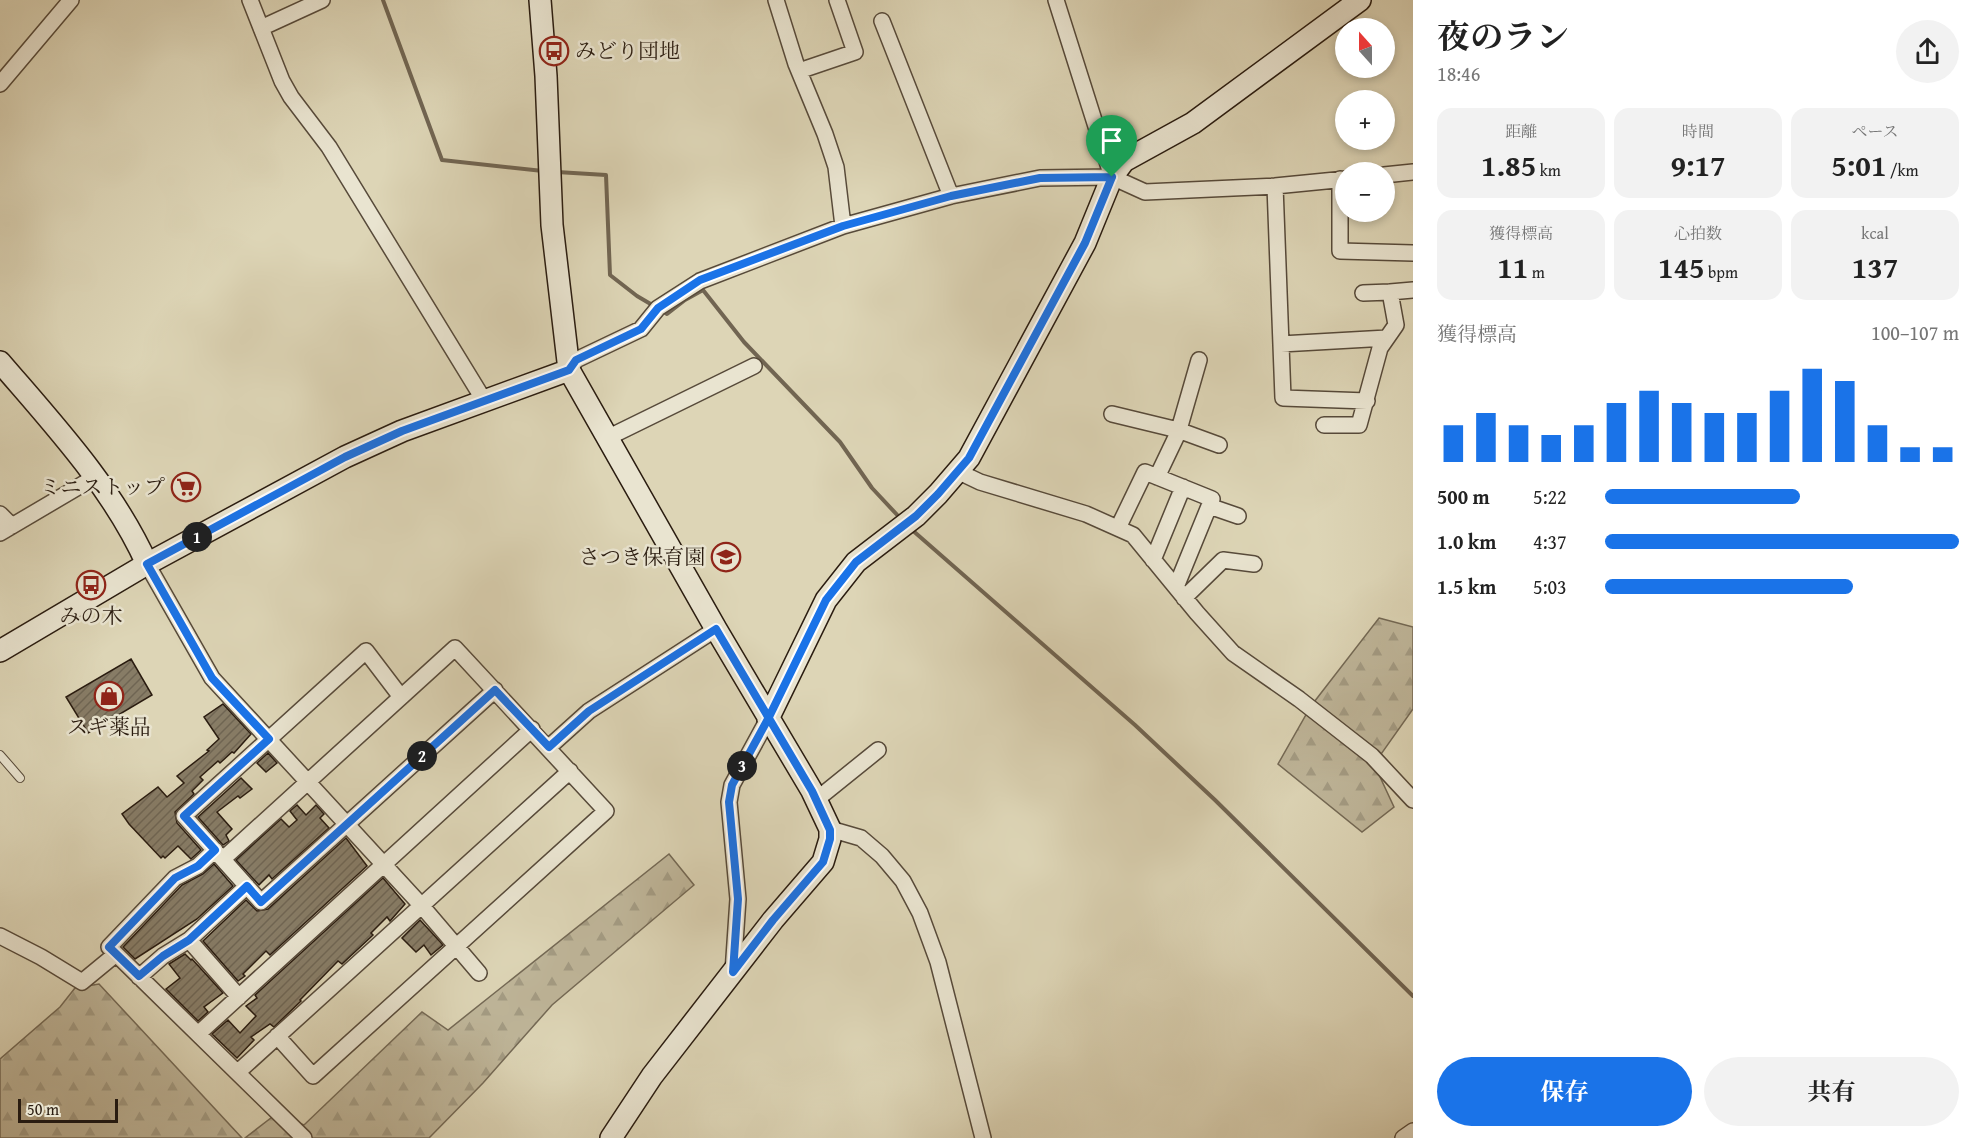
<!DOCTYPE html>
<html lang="ja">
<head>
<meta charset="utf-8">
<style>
  :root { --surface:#fff; --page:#f2f2f2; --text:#222; --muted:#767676; --accent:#1a73e8 }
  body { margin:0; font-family:"Gentium Book Plus","Noto Serif JP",serif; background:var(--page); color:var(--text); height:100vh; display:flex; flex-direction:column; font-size:22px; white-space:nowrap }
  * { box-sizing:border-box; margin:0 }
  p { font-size:20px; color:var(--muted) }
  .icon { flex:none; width:33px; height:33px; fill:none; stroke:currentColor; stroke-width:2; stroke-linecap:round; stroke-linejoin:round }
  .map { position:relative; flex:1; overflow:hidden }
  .side { display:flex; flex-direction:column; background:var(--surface); width:570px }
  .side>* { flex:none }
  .needle { width:39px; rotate:339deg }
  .controls { position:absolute; left:1335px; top:18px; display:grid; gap:12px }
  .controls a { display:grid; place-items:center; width:60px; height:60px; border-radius:50%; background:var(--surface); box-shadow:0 3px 9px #0003; font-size:30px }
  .scale { position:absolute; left:18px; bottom:15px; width:100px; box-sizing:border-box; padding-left:6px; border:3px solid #2a1c10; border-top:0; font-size:16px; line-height:21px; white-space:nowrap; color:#2a1c10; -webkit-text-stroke:4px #e9e4d0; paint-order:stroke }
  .pin { position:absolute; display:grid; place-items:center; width:51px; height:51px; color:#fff; margin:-62px -26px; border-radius:50% 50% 50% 0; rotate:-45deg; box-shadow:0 0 6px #0007 }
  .pin .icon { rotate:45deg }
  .km { position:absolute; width:30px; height:30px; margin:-15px; border-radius:50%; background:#222; color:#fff; font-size:16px; line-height:30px; text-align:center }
  .round { display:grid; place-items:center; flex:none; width:63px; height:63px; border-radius:32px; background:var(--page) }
  .headline { display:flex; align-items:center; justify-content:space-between; height:102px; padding:0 24px }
  h1 { font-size:33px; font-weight:700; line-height:45px }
  .metrics { display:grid; grid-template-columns:repeat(3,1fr); gap:9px; height:102px; padding:6px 24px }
  .metrics div { display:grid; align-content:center; border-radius:15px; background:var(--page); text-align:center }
  .metrics b { font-size:30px; font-weight:700 }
  .metrics small { font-size:16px; font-weight:400 }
  .metrics p { font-size:16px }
  .chart { height:168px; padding:12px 24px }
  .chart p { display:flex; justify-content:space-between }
  .chart svg { width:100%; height:108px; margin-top:6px; stroke:var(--accent); stroke-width:6 }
  .action { display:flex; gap:12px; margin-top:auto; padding:12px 24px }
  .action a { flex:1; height:69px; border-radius:36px; background:var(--accent); color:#fff; font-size:24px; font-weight:700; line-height:69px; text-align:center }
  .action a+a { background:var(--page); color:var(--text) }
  ul { padding:0 24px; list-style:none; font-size:20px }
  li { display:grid; grid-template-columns:96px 72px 1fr; align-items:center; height:45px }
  li i { height:15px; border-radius:8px; background:var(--accent) }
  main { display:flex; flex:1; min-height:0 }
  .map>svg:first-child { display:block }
  .forest { fill:url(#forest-firs); stroke:#746955; stroke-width:1.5 }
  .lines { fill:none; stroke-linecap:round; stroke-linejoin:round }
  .stream { stroke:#716552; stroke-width:4 }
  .building { fill:url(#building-hatch); stroke:#2a1c10; stroke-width:1.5 }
  .lane-casing { stroke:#574a3a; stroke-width:10 }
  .street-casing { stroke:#574a3a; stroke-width:18 }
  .secondary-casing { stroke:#2a1c10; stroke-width:24 }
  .lane { stroke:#e9e4d0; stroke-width:8 }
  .street { stroke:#e9e4d0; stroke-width:15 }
  .secondary { stroke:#e9e4d0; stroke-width:21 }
  .route-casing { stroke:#fff; stroke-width:12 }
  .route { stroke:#1a73e8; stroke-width:8 }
  .labels { text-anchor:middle; stroke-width:5; stroke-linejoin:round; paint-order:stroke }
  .poi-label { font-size:21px; fill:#2a1c10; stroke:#e9e4d0; text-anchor:end }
</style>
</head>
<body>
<main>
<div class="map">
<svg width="1413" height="1138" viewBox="0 0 1413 1138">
  <defs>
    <pattern id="forest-firs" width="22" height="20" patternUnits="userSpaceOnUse" patternTransform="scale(1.5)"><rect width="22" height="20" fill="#bfb69a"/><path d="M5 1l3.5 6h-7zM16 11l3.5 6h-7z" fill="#a49c84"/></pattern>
    <pattern id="building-hatch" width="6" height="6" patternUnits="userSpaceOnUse" patternTransform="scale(1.5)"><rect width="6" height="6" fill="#877c66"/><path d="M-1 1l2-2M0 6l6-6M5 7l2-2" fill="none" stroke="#6f6553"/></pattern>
  </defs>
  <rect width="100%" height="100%" fill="#ddd5b6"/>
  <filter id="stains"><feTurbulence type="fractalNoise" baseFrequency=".00333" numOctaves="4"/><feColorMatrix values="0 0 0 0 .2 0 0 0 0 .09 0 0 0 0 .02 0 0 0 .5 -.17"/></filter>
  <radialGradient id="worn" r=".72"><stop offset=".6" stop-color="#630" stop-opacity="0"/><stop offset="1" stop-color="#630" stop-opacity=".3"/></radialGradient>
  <path class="forest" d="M 1379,618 L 1413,627 L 1413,709 L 1374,764 L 1394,807 L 1362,832 L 1278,764 L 1311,706 Z
    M 669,854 L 694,885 L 552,1005 L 483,1083 L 429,1138 L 245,1138 L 276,1114 L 304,1125 L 422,1012 L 448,1030 Z
    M 99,984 L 242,1138 L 0,1138 L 0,1059 L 60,1007 L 75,988 Z"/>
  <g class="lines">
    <path class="stream" d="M 383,0 L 442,160 L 543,171
      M 557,172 L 606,175 L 610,275 L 637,296 L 654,306
      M 660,310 L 667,314 L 685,300 L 703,290 L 744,342 L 840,442 L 872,488 L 901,519
      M 911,529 L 1135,725 L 1215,800 L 1413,996"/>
  </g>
  <path class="building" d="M 131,659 L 152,695 L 88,733 L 66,697 Z
    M 223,704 L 251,734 L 234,753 L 232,752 L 220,763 L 218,761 L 200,777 L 203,780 L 192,791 L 194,794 L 175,812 L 177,823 L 201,850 L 191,859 L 178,846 L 165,858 L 163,856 L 161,858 L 129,824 L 122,814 L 158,787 L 167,797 L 184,783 L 177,776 L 209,751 L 207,750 L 219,739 L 204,717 Z
    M 268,753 L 277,763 L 266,772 L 257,763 Z
    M 241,778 L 252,789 L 240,798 L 238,796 L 217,812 L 232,829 L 226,835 L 229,841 L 223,845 L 198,817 Z
    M 297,805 L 306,815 L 316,805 L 324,814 L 320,818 L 329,828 L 272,879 L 269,875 L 259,885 L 236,860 L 281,819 L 289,827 L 297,820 L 290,811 Z
    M 346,838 L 367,866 L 270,955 L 266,951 L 243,974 L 245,976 L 238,981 L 203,941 L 246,900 L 257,911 L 268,909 Z
    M 214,864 L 233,886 L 197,919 L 135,959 L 123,947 L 182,885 L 203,874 Z
    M 383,878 L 405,904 L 390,921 L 387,917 L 371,933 L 373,935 L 342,964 L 338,961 L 300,1000 L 301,1001 L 274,1027 L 270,1024 L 251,1037 L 254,1040 L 237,1058 L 212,1034 L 228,1020 L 240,1033 L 256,1016 L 246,1006 L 257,998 L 255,995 Z
    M 420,920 L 443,945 L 431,955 L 424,945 L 416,952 L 402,938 Z
    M 185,954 L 191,960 L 192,959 L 223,993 L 204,1007 L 208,1012 L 198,1021 L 166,989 L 180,978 L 169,964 Z"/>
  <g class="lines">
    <g class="lane-casing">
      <path id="lane" d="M 0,755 L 20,778"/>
    </g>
    <g class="street-casing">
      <path id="street" d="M 250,0 L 282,81 L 291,97 L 329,147 L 485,402
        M 776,0 L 796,64 L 825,134 L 836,167 L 843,226
        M 1056,0 L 1112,177
        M 882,21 L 951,196
        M 261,28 L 322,0
        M 799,71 L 855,52 L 837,0
        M 0,84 L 71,0
        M 1384,175 L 1413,172
        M 1340,179 L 1340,251 L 1413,253
        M 1275,186 L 1283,398 L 1367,401
        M 1363,293 L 1390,292
        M 1281,344 L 1387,338
        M 569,370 L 576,360 L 641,329 L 658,308 L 700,281 L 843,226 L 951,196 L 1040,178 L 1112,177 L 1145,192 L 1275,186 L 1346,179
        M 1112,414 L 1178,430 L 1219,445
        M 1324,425 L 1359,425 L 1380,348 L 1396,325 L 1390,292 L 1413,290
        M 607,438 L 754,366
        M 957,471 L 980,482 L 1086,514 L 1133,535 L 1197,613 L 1233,653 L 1299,699 L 1372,756 L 1413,800
        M 1157,477 L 1178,433 L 1199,360
        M 1209,506 L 1238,516
        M 0,514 L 12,526
        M 1118,528 L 1145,472 L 1212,499 L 1176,587
        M 0,533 L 95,477
        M 1153,560 L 1183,487
        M 147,564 L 212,678 L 421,905 L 479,973
        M 1184,598 L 1223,560 L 1254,564
        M 401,697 L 366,651 L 184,816 L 261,902 L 495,690
        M 549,747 L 589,711 L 716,629
        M 816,800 L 878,750
        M 830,829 L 861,838 L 882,856 L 903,881 L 920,913 L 938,962 L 983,1138
        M 215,850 L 198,866 L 175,878 L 109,947 L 304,1138
        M 223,859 L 455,648 L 606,811 L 313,1076 L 277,1036
        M 0,936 L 41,957 L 82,982 L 116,954
        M 189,940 L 239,997
        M 733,972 L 738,899 L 729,802 L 732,785 L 768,719
        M 139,977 L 163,956 L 189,940 L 247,886
        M 198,1034 L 532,729
        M 238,1072 L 570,771
        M 1403,1138 L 1413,1131"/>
    </g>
    <g class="secondary-casing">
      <path id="secondary" d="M 540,0 L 546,76 L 552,225 L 569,370 L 716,629 L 812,791 L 830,829 L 830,839 L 823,862 L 773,920 L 652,1076 L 611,1138
        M 0,362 C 54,425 113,488 147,564
        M 0,651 L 147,564 L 345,457 L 402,431 L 569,370
        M 768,719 L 826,600 L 856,562 L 916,516 L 938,494 L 969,458 L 1085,243 L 1112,177 L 1124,161 L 1193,123 L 1360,0"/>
    </g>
    <use href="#lane" class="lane"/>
    <use href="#street" class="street"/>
    <use href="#secondary" class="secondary"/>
  </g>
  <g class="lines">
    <g class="route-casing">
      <path id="route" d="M 1112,177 L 1040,178 L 951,196 L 843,226 L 700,280 L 658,308 L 641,329 L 576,360 L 569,370 L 402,431 L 345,457 L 147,564 L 212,678 L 269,739 L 184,816 L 215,850 L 198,866 L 175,878 L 109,947 L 139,976 L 163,956 L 189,940 L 247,886 L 261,902 L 495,690 L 549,747 L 589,711 L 716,629 L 812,791 L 830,830 L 830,839 L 823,862 L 773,920 L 733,972 L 738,899 L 729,802 L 732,785 L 768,719 L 826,600 L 856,562 L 916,516 L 938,494 L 969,458 L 1085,243 L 1112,177"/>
    </g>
    <use href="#route" class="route"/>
  </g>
  <defs>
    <g id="bus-ring" transform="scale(1.5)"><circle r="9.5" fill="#e9e4d0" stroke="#8f2418" stroke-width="1.5"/><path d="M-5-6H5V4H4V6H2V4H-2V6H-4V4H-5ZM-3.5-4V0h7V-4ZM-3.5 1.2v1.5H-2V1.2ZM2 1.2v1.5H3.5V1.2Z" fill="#8f2418"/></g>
    <g id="supermarket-ring" transform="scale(1.5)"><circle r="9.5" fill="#e9e4d0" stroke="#8f2418" stroke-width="1.5"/><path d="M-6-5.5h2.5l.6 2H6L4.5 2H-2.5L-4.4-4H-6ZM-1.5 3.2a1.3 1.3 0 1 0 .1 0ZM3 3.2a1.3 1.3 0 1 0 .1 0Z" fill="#8f2418"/></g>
    <g id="school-ring" transform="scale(1.5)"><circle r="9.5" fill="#e9e4d0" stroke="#8f2418" stroke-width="1.5"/><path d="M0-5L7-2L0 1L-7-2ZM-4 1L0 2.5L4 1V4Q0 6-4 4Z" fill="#8f2418"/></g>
    <g id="shop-ring" transform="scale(1.5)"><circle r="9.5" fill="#e9e4d0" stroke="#8f2418" stroke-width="1.5"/><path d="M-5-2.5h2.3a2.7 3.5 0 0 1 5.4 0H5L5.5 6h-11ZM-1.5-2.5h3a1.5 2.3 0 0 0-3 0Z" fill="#8f2418"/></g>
  </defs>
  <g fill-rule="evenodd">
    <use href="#bus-ring" x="554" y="51"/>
    <use href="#supermarket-ring" x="186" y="487"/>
    <use href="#school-ring" x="726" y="557"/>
    <use href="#bus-ring" x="91" y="585"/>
    <use href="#shop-ring" x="109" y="696"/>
  </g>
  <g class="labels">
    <g class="poi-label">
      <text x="575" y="58" text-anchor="start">みどり団地</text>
      <text x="165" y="494">ミニストップ</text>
      <text x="705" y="564">さつき保育園</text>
      <text x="91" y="623" text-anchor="middle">みの木</text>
      <text x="109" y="734" text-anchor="middle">スギ薬品</text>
    </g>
  </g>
  <rect width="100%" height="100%" filter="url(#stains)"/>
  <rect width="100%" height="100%" fill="url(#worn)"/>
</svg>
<div class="controls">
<a><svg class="needle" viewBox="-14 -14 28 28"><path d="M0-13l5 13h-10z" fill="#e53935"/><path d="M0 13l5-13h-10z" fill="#767676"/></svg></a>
<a>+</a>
<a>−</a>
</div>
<div class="scale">50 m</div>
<div class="pin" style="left:1112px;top:177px;background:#1e9e55"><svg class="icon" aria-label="arrive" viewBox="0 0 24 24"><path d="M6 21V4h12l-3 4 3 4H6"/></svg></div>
<b class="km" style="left:197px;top:537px">1</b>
<b class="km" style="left:422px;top:756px">2</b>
<b class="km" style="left:742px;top:766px">3</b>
</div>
<section class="side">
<div class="headline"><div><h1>夜のラン</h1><p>18:46</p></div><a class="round"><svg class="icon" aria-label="share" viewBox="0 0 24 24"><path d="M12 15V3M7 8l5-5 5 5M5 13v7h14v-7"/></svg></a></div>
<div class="metrics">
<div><p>距離</p><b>1.85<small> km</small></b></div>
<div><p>時間</p><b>9:17</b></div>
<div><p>ペース</p><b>5:01<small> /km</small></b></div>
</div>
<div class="metrics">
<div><p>獲得標高</p><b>11<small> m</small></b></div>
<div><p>心拍数</p><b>145<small> bpm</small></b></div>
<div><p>kcal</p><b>137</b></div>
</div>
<div class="chart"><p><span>獲得標高</span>100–107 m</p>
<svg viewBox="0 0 160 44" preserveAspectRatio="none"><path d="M5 44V29M15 44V24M25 44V29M35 44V33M45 44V29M55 44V20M65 44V15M75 44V20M85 44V24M95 44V24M105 44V15M115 44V6M125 44V11M135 44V29M145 44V38M155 44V38"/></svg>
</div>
<ul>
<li><b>500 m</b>5:22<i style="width:55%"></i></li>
<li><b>1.0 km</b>4:37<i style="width:100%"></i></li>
<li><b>1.5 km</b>5:03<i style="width:70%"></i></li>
</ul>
<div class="action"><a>保存</a><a>共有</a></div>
</section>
</main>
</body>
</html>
